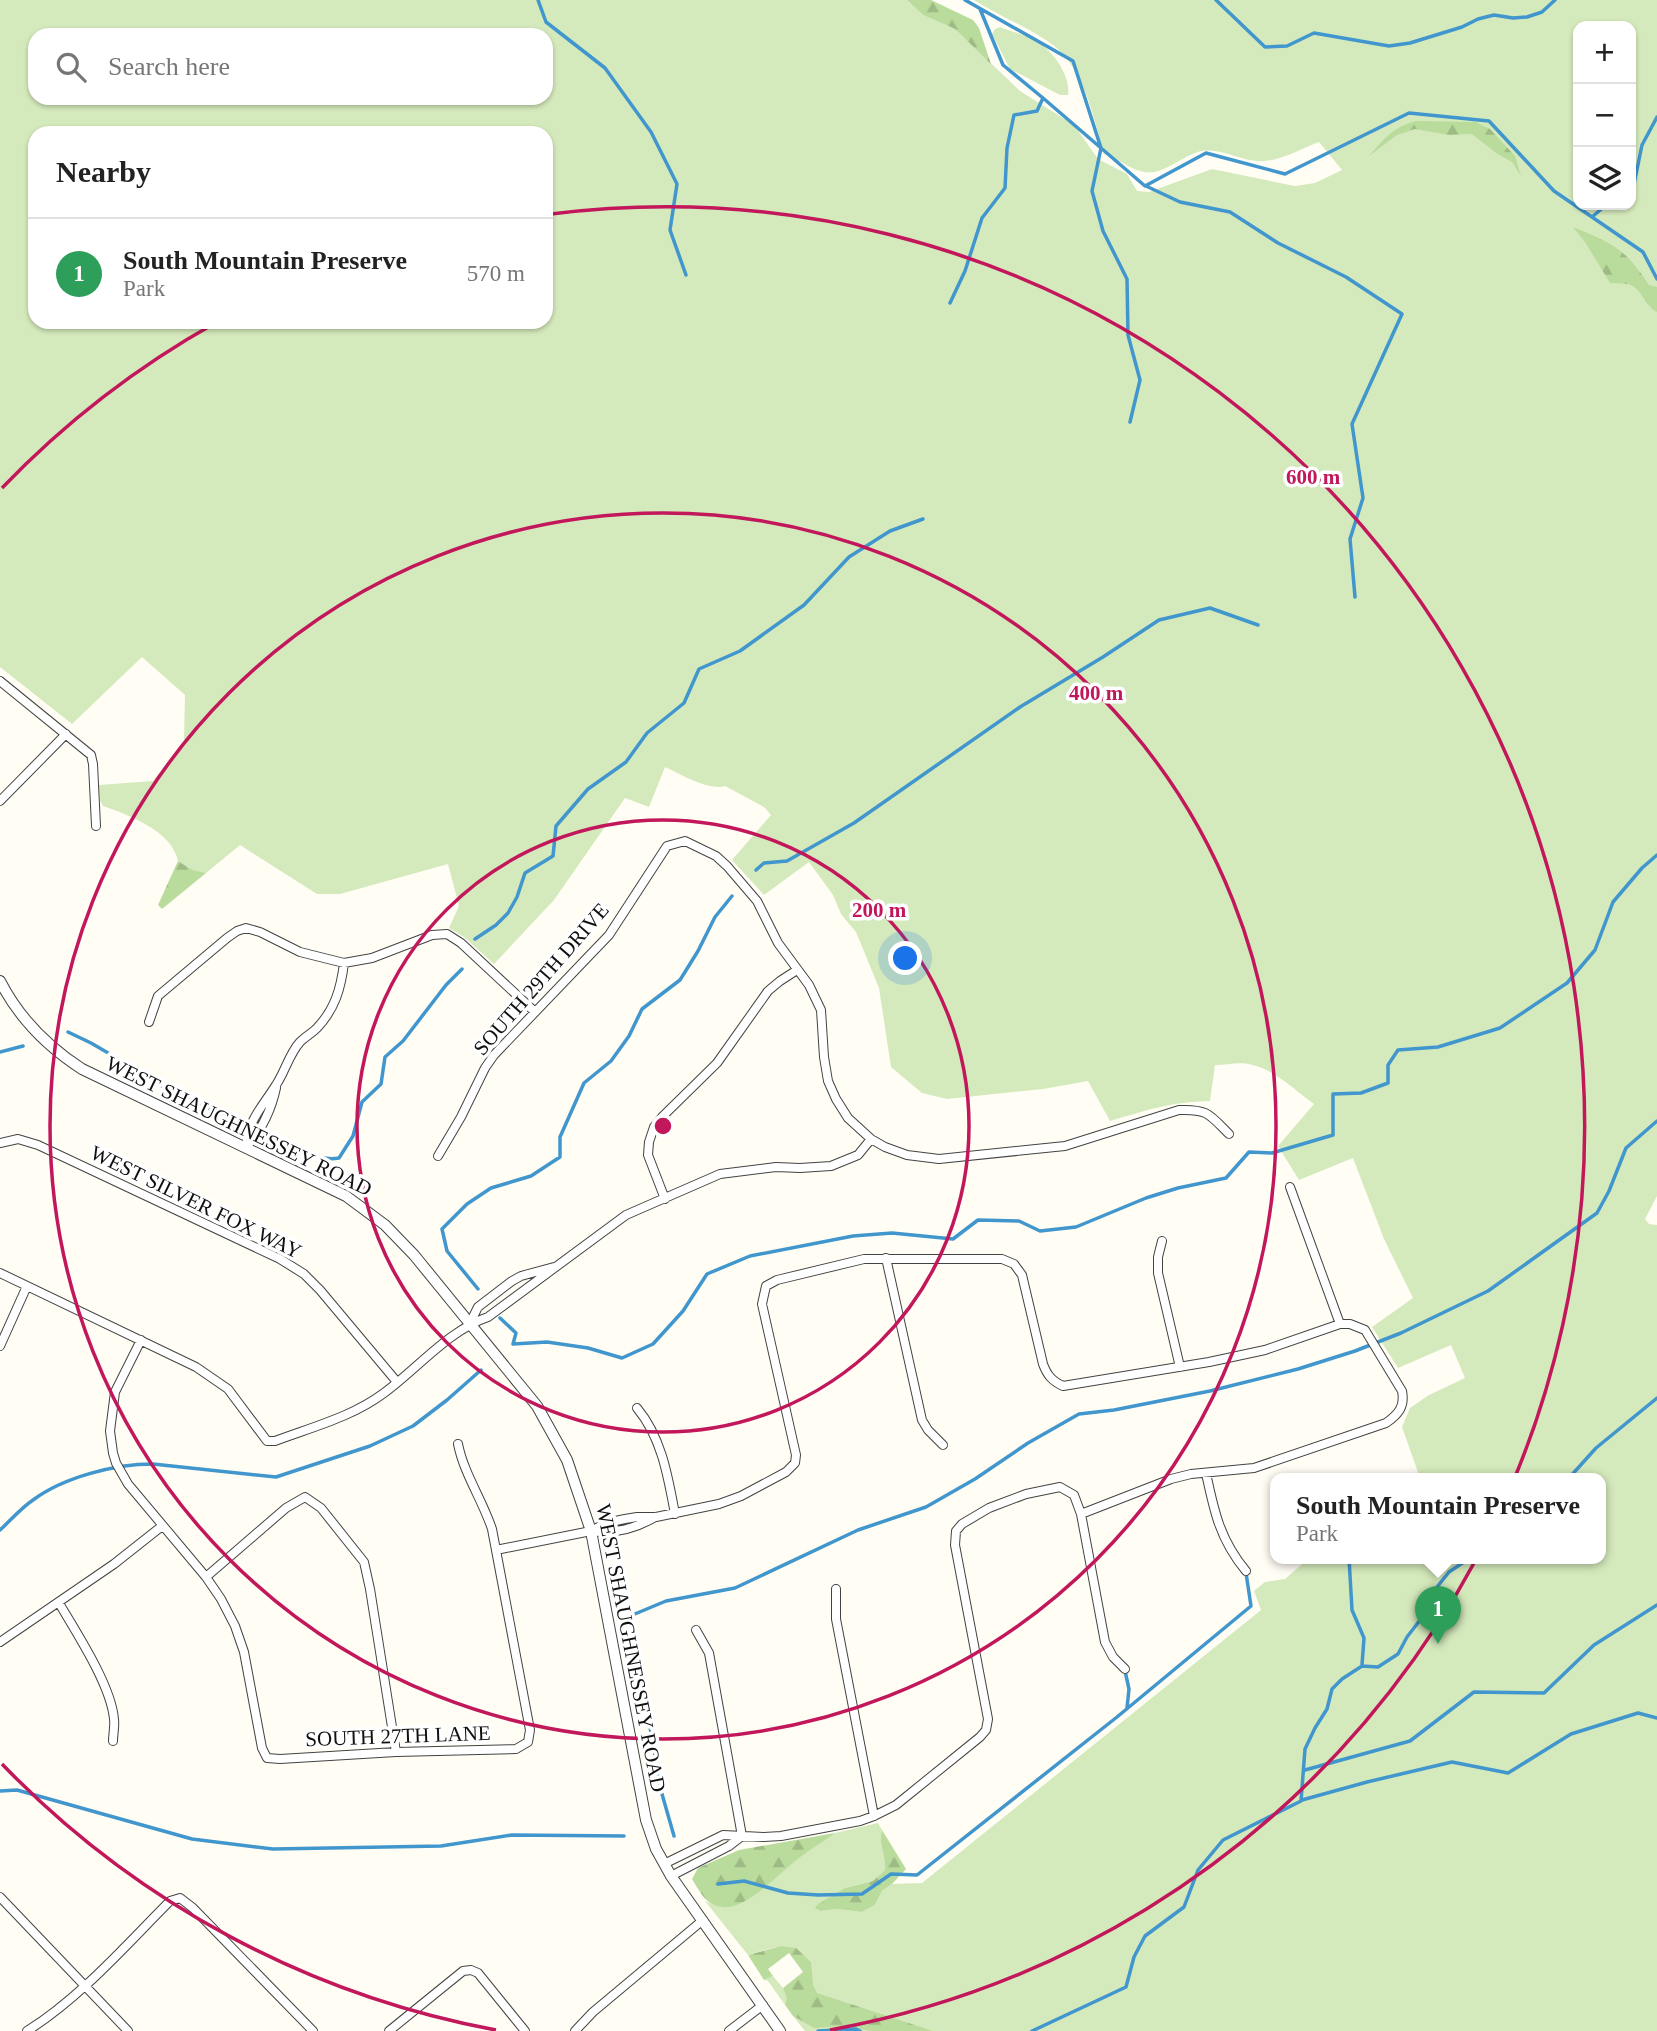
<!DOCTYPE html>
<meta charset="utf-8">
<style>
:root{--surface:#fff;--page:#f6f6f6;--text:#222;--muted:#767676;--line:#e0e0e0;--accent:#db2777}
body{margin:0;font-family:Georgia,serif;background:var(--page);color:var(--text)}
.controls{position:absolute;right:21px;top:21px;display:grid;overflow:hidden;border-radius:14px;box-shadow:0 2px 5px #0004}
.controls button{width:63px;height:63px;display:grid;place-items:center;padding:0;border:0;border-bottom:2px solid var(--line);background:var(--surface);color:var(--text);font:35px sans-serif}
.you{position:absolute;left:906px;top:959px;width:24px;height:24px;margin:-18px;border:5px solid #fff;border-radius:50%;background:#1a73e8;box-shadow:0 0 0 10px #1a73e833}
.badge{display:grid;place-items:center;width:46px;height:46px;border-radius:50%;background:var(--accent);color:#fff;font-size:23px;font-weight:700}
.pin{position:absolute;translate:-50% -58px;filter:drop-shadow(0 2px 4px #0008)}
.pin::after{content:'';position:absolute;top:37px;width:24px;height:21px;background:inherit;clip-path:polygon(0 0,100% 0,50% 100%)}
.popup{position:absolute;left:1270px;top:1473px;width:336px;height:91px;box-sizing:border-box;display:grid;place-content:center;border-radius:14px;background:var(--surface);filter:drop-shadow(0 2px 5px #0005);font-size:23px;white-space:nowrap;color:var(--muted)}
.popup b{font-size:26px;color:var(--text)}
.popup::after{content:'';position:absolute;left:50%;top:100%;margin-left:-14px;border:14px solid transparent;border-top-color:var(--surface)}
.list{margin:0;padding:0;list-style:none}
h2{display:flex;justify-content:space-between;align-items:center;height:91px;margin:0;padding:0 28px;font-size:30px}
h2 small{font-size:23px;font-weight:400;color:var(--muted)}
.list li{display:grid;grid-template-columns:46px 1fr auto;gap:21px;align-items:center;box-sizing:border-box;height:112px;padding:0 28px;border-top:2px solid var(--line)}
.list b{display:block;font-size:26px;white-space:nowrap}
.list p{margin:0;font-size:23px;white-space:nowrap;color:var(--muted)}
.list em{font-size:23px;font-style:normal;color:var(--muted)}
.icon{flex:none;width:38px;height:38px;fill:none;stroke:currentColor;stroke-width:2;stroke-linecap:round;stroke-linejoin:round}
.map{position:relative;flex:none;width:1657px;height:2031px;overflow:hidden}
.search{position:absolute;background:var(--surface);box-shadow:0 2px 5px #0004;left:28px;top:28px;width:525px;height:77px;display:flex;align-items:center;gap:18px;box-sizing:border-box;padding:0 24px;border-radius:21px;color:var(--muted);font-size:26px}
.panel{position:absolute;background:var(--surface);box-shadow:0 2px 5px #0004;left:28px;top:126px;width:525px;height:203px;border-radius:21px}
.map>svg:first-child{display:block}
.grass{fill:#d5eabc;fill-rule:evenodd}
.forest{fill:url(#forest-firs)}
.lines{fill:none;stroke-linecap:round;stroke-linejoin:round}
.stream{stroke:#4096cd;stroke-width:3.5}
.minor-casing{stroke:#434343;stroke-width:10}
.tertiary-casing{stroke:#434343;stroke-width:12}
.minor{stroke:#fff;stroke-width:8}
.tertiary{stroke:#fff;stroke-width:10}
.ring{fill:none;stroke:#c2185b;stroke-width:3.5}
.labels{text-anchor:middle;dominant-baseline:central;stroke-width:7;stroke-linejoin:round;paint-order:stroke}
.street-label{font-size:21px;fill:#101010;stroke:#fff}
.centre{fill:#c2185b;stroke:#fff;stroke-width:3.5}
.ring-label{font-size:21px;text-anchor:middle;font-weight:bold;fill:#c2185b;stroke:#fff;stroke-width:7;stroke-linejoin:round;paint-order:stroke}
</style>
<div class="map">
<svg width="1657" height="2031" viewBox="0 0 1657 2031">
<defs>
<pattern id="forest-firs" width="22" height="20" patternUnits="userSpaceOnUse" patternTransform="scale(1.75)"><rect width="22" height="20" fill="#b9db9c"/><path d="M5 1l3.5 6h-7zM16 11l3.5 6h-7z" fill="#9ebb85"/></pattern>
</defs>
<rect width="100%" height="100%" fill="#fffdf4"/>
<path class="grass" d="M0,0h907l16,15 32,14 65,62 54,34 24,34 29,15 10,17 12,1 63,-23 83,17 20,-3 27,-13 -23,-28c-19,7 -41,21 -62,19 -19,-1 -39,-15 -59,-9 -14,4 -30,18 -44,20 -18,3 -34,-13 -50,-18 -12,-41 -20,-90 -58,-114 -23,-15 -49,-25 -72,-40h683v1196l-12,23 4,5 8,1v806h-852l-12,-15 7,4 -14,-18 -1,3 -17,-24 -4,-1 9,-4 10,12 3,6 25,-32c-25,-24 -32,-15 -63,-7l-43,-54 16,6 37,-15 40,-34 37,-25 43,-10 4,7c-4,14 4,25 3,40l-12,11 -28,7 -24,23 15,-2 26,3 13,-7 7,-14 10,-7 30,-1 339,-273 -7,-19 11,-9 20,-3 24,-21h292v-80h-181l-18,-51 8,-19 19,-13 36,-17 -14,-33 -53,23 -26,-41 41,-29 -29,-59 -31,-81 -54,22 -21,-34 36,-42c-19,-14 -38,-33 -61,-39 -12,-4 -26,0 -38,0l-5,36c-39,1 -63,9 -100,20l-22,-40 -45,8 -96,10 -25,-6 -31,-26 -12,-79 -23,-56 -15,-18 -8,-19 -24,-33 -45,33 -32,-35 39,-45 -7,-8 -39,-21c-16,5 -45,-12 -60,-19l-16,40 -24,-9 -71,102 -60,64 -30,-27 -15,-9 10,-22 -11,-42 -108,30h-23l-77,-49 -34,28 -14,-2 -14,-10c-6,-30 -49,-46 -75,-55l-3,-6 -1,-15 54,-4 31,-40 1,-46 -43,-38 -70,67 -72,-57zM1578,26h53v179h-53zM35,35h511v63h-511zM35,133h511v189h-511z
M1000,27c12,5 27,8 38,15 16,10 33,35 30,53h-8l-50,-26 -18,-35 3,-5z"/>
<path class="forest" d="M907,0h24l42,20 6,8 12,36 -36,-35 -32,-14z
M1416,121l60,1 14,7 25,27 6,20 -9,-14 -16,-9 -24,-19 -23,1 -34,-6 -18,6 -28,21c16,-18 24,-29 47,-35z
M1573,227c39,16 53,22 76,58l8,2v25c-12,-6 -16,-25 -29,-28 -6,-1 -13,-1 -18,-1l-25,-41z
M178,861l14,9 14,3 -44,36 -4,-4z
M882,1830l24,39 -14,15 -10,7 -7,14 -13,7 -26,-3 -15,2 -6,-3 3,-4 27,-16 28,-7 12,-11c1,-15 -7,-26 -3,-40z
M835,1833c-12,9 -24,16 -36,25 -19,14 -52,52 -77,49 -16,-2 -22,-15 -30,-28l6,-11 41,-18z
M781,1946l15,2 15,14 2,23 4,8 116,38h-63l-24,-5 -32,2 -21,-12 -8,-11 2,-7 -4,-10 20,-16 -14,-19 -21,16 5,7 -9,4 -16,-25z"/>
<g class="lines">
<path class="stream" d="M538,0l8,22 59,46 46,64 26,52 -7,46 16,45
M965,0l108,61 28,87 44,38 61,-33 79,21 124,-61 80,8 65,70 89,61 14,27
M1216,0l49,47 22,-1 27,-13 75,13 21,-3 52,-16 16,-8 16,-4 19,3 14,-1 15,-5 13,-12
M1043,98l58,50 -9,43 11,40 24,48 1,56 12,45 -10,42
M1146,186l34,16 50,10 48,31 68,34 56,37 -50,110 11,74 -13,41 5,58
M1631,190l2,-1 9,-44 15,-28
M1592,217l14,-12
M950,303l15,-32 17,-53 23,-30 2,-40 7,-33 23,-4 6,-13 -40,-33 -23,-56
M756,870l8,-7 23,-2 67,-38 166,-116 83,-50 56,-37 51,-12 48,17
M475,939l21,-14 12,-12 9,-16 8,-24 28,-17 3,-30 32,-37 38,-27 21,-29 37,-30 15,-34 41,-18 64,-46 45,-48 41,-26 33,-12
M68,1032l23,11 24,14 18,15 104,50
M0,1052l23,-6
M268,1137h7c20,10 41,25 64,21l14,-22 9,-34 19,-18 4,-27 18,-16 43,-56 16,-16
M478,1289l-31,-38 -5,-22 25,-25 24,-16 40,-12 29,-19v-20l24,-54 27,-22 18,-25 13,-27 38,-29 18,-29 17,-34 17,-21
M500,1318l16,15 -3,11 34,-2 41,6 34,10 31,-14 30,-33 24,-37 43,-18 103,-20 39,-3 61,6 25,-19 41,1 21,10 36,-4 70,-29 32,-10 48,-10 23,-26 23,1 61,-18v-41l28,-1 27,-10v-18l10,-15 40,-3 62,-19 67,-45 28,-33 18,-48 29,-34 15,-13
M1569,1478l27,-30 61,-50
M0,1530c11,-10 21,-22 33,-30 31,-23 82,-36 120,-36l123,13 94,-31 43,-20 34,-26 34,-30
M1349,1558l3,52 12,28 -2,27
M1125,1671l4,18 -2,19
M1305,1770l105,-29 64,-49 70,1 50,-48 63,-40
M0,1791l17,-1 175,49 81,10 168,-3 71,-11 112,1
M1302,1800l65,-18 85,-20 56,11 63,-39 67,-21 19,5
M674,1836l-12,-42 -32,-178 36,-15 69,-13 123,-58 68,-23 49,-28 53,-36 51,-29 35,-4 96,-19 88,-22 57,-18 46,-18 87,-42 109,-78 12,-22 17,-43 31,-27
M718,1884l26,-3 44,12 30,2 44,-1 29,-20 26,1 200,-158 134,-111 -5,-33
M818,2031l38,-2 4,2
M1032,2031l94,-44 8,-30 11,-21 39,-29 14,-37 25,-30 78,-39 4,-52 10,-21 12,-19 5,-20 10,-10 20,-13 16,1 20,-13 9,-17 20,-26 10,-24 12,-15 21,-14"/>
<g class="minor-casing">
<path id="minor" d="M0,681l91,74 2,9 3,62
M0,801l66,-67
M149,1022l9,-26 69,-58 10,-7 9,-3 14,4 40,20 44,11 28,-5 60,-23 15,-1 14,9 74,69
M0,1143l18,-4 20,6 242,114 24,15 16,16 77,92
M246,1147c16,-17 25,-36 30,-59
M246,1148c3,-30 15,-39 30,-63 9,-13 13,-31 24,-43 5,-5 12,-9 17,-14 18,-19 24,-40 27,-65
M438,1156l23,-39 24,-49 9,-13 115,-120 58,-89 18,-5 31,15 11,10 30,35 21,42 31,42 12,25 3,47 4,24 8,18 12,19 23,21 14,8 22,8 32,4 126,-13 114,-36c29,-1 30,4 50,24
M665,1199l-17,-44 1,-13 5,-15 9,-11 54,-53 51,-72 12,-10 17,-11
M1162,1241l-4,16v16l22,94
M886,1258l36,162 6,10 15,15
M0,1273l196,94 32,22 39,52h8c37,-14 77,-24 109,-48 33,-24 65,-63 104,-76l138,-102 94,-41 56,-7 24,1 31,-2 27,-11 13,-16
M470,1323l8,-16 34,-26 9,-5 33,-9
M141,1340l-26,52 -5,39 3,22 3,10 12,21 78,93 15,22 14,27 9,26 18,96 5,10 13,1 116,-7 120,-3 12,-7 2,-12 -38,-201c-10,-30 -28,-55 -34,-85
M0,1346l27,-60
M637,1408c25,30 31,69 38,106
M1206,1473c8,38 14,67 40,98
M1081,1514l90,-35 20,-5 63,-6 132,-45c13,-9 19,-17 16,-32l-37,-61 -15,-6h-10l-50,-137
M591,1531c23,3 44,-2 64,-14
M496,1550l95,-19 15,-8 19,-4 12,-2h19l63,-13 22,-8 45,-24 9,-9 1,-8 -34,-151 4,-18 11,-6 87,-21h138l12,5 8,11 21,89c4,11 9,17 20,22l146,-24 56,-12 75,-26
M206,1577l80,-69 19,-11 16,11 43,54 6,27 26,163
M836,1589v30l38,197
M59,1603c17,29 52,82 55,116 1,7 -1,15 -1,22
M696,1630l13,23 33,183
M0,1642l114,-78 48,-38
M664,1864l59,-29 41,2 17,-1 79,-15 14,-5 22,-11 84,-68 6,-7 2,-11 -33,-174 1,-14 6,-7 27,-16 37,-14 34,-7 14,8 7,19 24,128 8,15 12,12
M671,1876l58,-30 13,-10
M0,1897l128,134
M27,2031c53,-33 99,-86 143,-130l10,-3 13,10 120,123
M389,2031l74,-60 8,-1 7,3 47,58
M575,2031l18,-19 110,-92
M729,2031l34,-26"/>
</g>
<g class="tertiary-casing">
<path id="tertiary" d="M0,981c19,37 48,66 82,88l264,127 39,29 29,30 123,151 30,54 24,71 55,289 10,29 15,27 109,155"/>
</g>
<use href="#minor" class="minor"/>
<use href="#tertiary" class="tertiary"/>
</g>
<g class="ring">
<circle cx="663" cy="1126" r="306"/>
<circle cx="663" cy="1126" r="613"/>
<path d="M496 2030A919 919 0 0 1 2 1764M2 488A919 919 0 0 1 217 322M551 214A919 919 0 0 1 830 2030"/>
</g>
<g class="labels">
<g class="street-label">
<text transform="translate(541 979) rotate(-49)">SOUTH 29TH DRIVE</text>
<text transform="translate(239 1126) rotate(26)">WEST SHAUGHNESSEY ROAD</text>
<text transform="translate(196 1202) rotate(26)">WEST SILVER FOX WAY</text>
<text transform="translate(631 1648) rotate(79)">WEST SHAUGHNESSEY ROAD</text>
<text transform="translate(398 1736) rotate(-2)">SOUTH 27TH LANE</text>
</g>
</g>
<circle cx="663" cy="1126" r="10" class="centre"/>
<g class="ring-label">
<text x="1313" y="484">600 m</text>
<text x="1096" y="700">400 m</text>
<text x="879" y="917">200 m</text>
</g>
</svg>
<div class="controls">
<button>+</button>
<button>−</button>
<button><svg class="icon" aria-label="layers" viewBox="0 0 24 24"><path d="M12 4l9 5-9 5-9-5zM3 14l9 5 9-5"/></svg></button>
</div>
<div class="you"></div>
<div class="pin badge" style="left:1438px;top:1644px;background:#2e9e5b">1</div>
<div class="popup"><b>South Mountain Preserve</b>Park</div>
<div class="search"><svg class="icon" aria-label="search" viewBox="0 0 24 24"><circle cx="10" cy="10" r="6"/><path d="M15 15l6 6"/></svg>Search here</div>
<section class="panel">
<h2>Nearby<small></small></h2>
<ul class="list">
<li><span class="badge" style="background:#2e9e5b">1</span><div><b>South Mountain Preserve</b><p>Park</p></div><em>570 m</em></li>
</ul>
</section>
</div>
